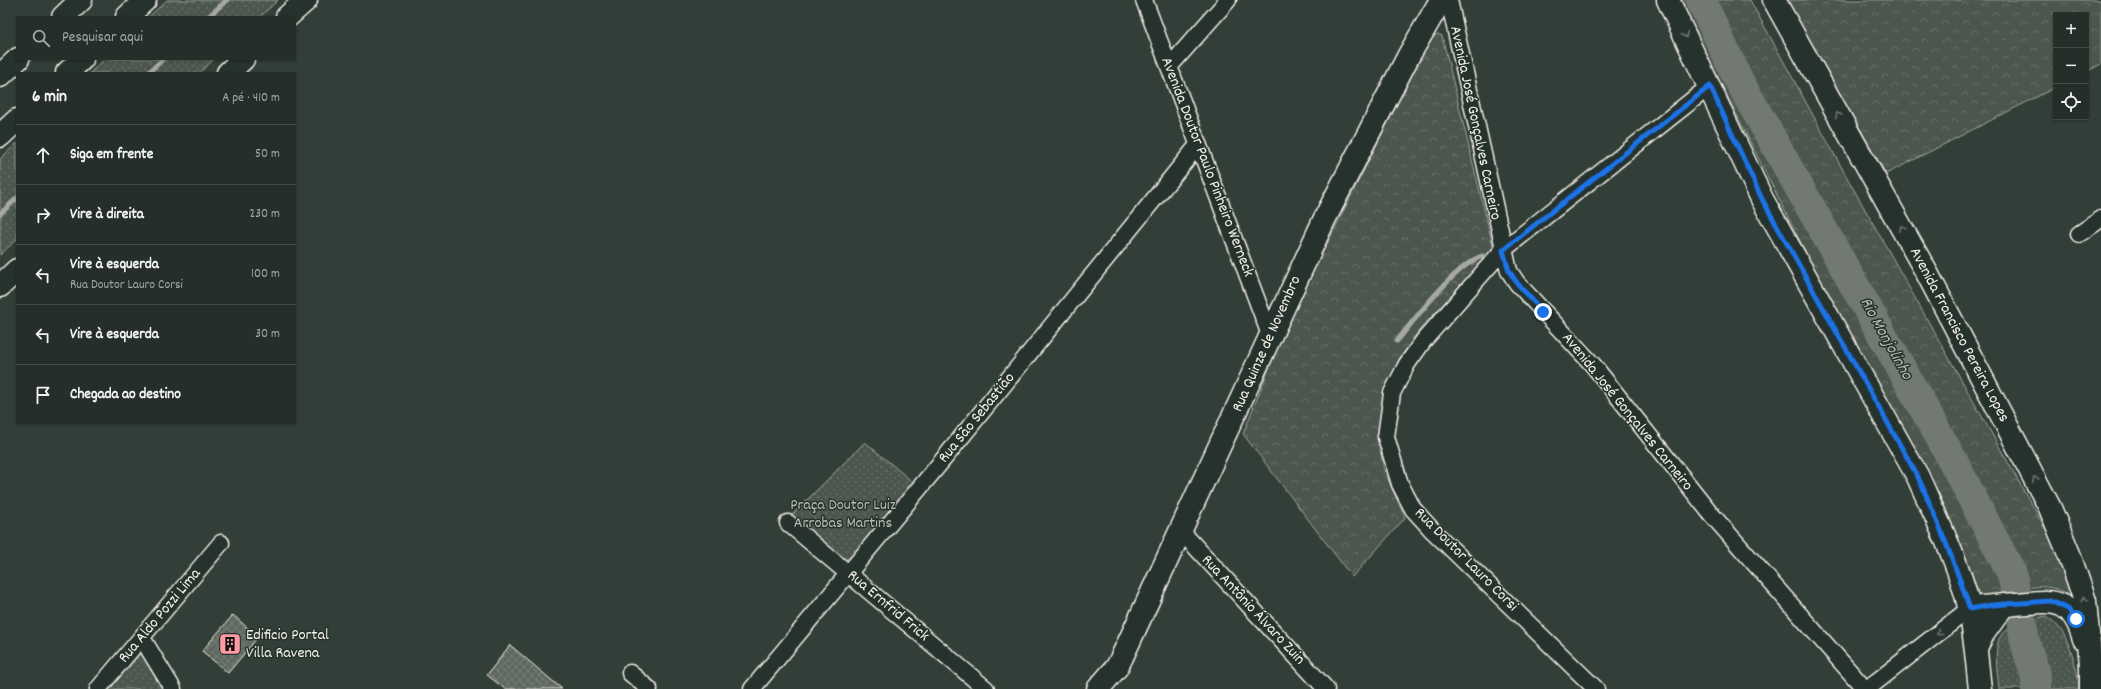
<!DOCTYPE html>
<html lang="pt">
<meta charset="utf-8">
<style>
:root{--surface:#262e2a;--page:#323a36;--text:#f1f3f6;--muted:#a4a8a8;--line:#424a47}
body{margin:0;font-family:Dekko,sans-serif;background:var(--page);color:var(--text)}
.controls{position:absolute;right:12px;top:12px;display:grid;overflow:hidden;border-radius:0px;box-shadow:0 1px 3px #0004}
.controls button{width:36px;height:36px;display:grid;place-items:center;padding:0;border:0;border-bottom:1px solid var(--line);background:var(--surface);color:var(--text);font:20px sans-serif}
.stop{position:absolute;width:12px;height:12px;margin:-9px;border:3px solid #1a73e8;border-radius:50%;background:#fff}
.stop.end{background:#1a73e8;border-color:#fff;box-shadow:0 1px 4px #0008}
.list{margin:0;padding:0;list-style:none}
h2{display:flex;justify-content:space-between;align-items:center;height:52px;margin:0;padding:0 16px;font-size:17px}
h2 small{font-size:13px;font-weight:400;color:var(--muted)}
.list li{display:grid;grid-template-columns:26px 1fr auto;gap:12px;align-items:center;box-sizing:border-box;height:60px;padding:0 16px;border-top:1px solid var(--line)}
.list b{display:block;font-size:15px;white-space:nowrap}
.list p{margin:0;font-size:13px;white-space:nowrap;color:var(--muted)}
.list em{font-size:13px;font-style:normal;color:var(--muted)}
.icon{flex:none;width:22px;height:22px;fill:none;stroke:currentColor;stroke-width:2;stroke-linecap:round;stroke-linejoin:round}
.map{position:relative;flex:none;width:2101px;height:689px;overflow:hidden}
.search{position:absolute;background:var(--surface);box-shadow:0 1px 3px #0004;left:16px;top:16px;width:280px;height:44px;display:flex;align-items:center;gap:10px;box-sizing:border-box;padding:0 14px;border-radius:0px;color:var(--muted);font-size:15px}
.panel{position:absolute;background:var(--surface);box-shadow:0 1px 3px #0004;left:16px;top:72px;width:280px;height:352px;border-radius:0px}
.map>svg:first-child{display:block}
.green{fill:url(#green-dots);stroke:#a0a49c}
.forest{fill:url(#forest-crowns);stroke:#a0a49c}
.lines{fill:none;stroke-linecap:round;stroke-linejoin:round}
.stream{stroke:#a6a9a1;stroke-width:5}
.river{stroke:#727972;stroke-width:30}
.building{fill:url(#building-cross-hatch);stroke:#f4f1e8}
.street-casing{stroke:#f4f1e8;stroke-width:19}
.secondary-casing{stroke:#f4f1e8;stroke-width:25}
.primary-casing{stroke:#f4f1e8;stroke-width:25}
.street{stroke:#26332d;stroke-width:16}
.secondary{stroke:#26332d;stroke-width:22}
.primary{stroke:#26332d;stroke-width:22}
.oneway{stroke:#6e766e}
.route{stroke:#1a73e8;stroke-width:5}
.labels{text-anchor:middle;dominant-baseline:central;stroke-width:3;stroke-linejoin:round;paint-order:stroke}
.street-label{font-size:16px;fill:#f4f1e8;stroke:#26332d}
.park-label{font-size:16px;fill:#b9bbb2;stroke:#26332d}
.poi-label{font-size:16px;fill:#f4f1e8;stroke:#26332d;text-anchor:start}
.water-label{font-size:17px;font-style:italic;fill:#babbb3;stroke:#26332d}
</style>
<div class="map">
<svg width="2101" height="689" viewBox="0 0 2101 689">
<defs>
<pattern id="green-dots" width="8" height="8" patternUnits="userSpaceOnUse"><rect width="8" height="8" fill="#4c564f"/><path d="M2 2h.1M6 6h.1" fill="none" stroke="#666f68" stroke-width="1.8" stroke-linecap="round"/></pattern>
<pattern id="forest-crowns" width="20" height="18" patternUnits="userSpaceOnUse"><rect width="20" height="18" fill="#4c564f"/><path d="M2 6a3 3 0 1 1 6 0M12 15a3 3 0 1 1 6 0" fill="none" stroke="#666f68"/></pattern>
<pattern id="building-cross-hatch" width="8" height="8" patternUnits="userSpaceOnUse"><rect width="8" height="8" fill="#5f6861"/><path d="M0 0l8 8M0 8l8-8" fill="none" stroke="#777e78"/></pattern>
</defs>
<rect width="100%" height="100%" fill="#323e38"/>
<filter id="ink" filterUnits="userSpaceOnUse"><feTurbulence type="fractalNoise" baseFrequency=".025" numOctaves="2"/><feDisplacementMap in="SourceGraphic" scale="8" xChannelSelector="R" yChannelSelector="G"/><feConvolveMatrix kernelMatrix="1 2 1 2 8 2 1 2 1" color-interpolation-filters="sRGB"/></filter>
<g filter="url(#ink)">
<path class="green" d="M167,0h111l-18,17h-111z
M105,59h109l-15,14h-109z
M17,143v96l-17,16v-96z
M865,442l50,42 -63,72 -7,4 -4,-1 -50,-43z
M2044,616c24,9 33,50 35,73h-80c-1,-15 -7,-42 3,-55 5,-8 33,-14 42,-18z
M140,650l24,39h-57z"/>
<path class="forest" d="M1679,0h71l99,181 209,370 14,46c-23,-17 -47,-9 -73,-3 -7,1 -15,4 -22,2l-51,-125 -116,-210z
M1786,0h315v64l-15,8v-57h-30v72l-170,87z
M1438,34l4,2 51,210 -5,15 -26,23 -41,44 -23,33 -14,34 -6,44 6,31 21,48 -53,59 -109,-143 42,-106 139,-278 8,-12z"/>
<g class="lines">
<path class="stream" d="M208,17l19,-17
M148,73l15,-14
M0,214l17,-16
M1397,341c17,-21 61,-79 86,-85"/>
<path class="river" d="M1701,0l37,79 207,367 67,128 14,71 10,32v12"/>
</g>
<path class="building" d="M233,615l25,22 -30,36 -26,-22z
M510,645l52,44h-57l-18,-14z"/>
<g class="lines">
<g class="street-casing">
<path id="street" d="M1144,0l126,335
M1449,0l60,271 8,12 76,82 119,150 153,174
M1169,67l59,-67
M2079,234l22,-15
M788,523l198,166
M1181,531l145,158
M142,638l31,51
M630,673l19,16
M98,689l123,-146
M752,689l190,-228 256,-316
M1596,689l-163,-158 -20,-22 -13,-25 -14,-47 6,-44 15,-29 17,-24 79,-90 207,-164
M1867,689l102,-80"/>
</g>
<g class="secondary-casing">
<path id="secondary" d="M63,17l18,-17
M0,76l18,-17
M1098,689l19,-22 5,-10 203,-439 84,-163 32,-55"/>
</g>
<g class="primary-casing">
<path id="primary" d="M1668,0l94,199 156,278c19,43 42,88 52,134 5,25 7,52 10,78
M1774,0l154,275 122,233 19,46 16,47 6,64v24
M127,17l18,-17
M287,17l19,-17
M67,73l15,-14
M228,73l15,-14
M0,136l17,-16
M0,286l17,-16
M1969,609c16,-3 31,-3 46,-5 38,-3 56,-8 69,35
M1976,648l7,-14 20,-28"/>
</g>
<use href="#street" class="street"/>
<use href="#secondary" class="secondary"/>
<use href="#primary" class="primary"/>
</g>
<defs><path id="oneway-chevron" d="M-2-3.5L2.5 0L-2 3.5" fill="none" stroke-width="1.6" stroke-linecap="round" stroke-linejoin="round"/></defs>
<g class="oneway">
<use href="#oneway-chevron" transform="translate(1685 35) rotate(64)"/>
<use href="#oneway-chevron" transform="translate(1838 115) rotate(-119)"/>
<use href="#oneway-chevron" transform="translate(1902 228) rotate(-120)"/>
<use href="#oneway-chevron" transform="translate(2035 479) rotate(-118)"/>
<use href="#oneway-chevron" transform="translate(2084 599) rotate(-104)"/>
<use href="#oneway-chevron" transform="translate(1939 633) rotate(142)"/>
</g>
</g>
<g class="lines" filter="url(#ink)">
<path class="route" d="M1543,312l-26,-29 -8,-12 -6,-21 207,-164 52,113 156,278c20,44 37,87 52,132l22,-4 58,-4 18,8 8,10"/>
</g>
<defs>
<g id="building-square" transform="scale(1.15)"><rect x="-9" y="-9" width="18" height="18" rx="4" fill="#ff9aa2" stroke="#26332d"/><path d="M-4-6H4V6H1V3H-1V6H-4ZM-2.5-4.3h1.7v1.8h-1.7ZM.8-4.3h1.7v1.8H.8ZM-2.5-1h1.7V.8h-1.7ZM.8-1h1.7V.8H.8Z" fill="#111"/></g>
</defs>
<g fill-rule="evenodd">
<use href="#building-square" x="230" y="644"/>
</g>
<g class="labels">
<g class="street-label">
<text transform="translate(1475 123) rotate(78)">Avenida José Gonçalves Carneiro</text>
<text transform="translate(1207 167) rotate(69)">Avenida Doutor Paulo Pinheiro Werneck</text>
<text transform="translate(1959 335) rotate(62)">Avenida Francisco Pereira Lopes</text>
<text transform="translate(1267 344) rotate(-66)">Rua Quinze de Novembro</text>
<text transform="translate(1627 412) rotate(51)">Avenida José Gonçalves Carneiro</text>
<text transform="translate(977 418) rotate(-51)">Rua São Sebastião</text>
<text transform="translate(1466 560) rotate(45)">Rua Doutor Lauro Corsi</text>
<text transform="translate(888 606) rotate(40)">Rua Ernfrid Frick</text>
<text transform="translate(1253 610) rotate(47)">Rua Antônio Álvaro Zuin</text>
<text transform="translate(160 616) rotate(-50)">Rua Aldo Pozzi Lima</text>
</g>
<g class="park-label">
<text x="843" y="505">Praça Doutor Luiz<tspan x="843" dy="18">Arrobas Martins</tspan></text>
</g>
<g class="poi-label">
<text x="246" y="635">Edificio Portal<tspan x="246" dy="18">Villa Ravena</tspan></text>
</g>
<g class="water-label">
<text transform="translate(1885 339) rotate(61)">Rio Monjolinho</text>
</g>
</g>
</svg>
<div class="controls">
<button>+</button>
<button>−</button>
<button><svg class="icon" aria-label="locate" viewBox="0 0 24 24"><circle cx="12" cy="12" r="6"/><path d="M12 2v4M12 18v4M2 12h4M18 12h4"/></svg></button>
</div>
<div class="stop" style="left:2076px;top:619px"></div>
<div class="stop end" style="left:1543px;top:312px"></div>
<div class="search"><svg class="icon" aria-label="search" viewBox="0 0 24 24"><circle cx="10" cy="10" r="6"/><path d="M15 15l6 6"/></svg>Pesquisar aqui</div>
<section class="panel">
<h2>6 min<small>A pé · 410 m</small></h2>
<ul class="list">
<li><svg class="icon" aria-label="ahead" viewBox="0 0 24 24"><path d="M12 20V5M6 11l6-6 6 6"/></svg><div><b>Siga em frente</b></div><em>50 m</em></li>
<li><svg class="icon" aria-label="right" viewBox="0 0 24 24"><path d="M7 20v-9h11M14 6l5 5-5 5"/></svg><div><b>Vire à direita</b></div><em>230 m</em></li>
<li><svg class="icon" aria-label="left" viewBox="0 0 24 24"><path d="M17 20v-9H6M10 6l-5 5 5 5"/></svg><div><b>Vire à esquerda</b><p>Rua Doutor Lauro Corsi</p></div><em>100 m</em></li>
<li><svg class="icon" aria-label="left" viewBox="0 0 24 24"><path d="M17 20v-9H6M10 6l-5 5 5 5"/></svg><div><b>Vire à esquerda</b></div><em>30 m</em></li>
<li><svg class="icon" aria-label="arrive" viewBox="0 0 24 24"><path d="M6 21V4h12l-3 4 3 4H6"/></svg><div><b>Chegada ao destino</b></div></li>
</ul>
</section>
</div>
